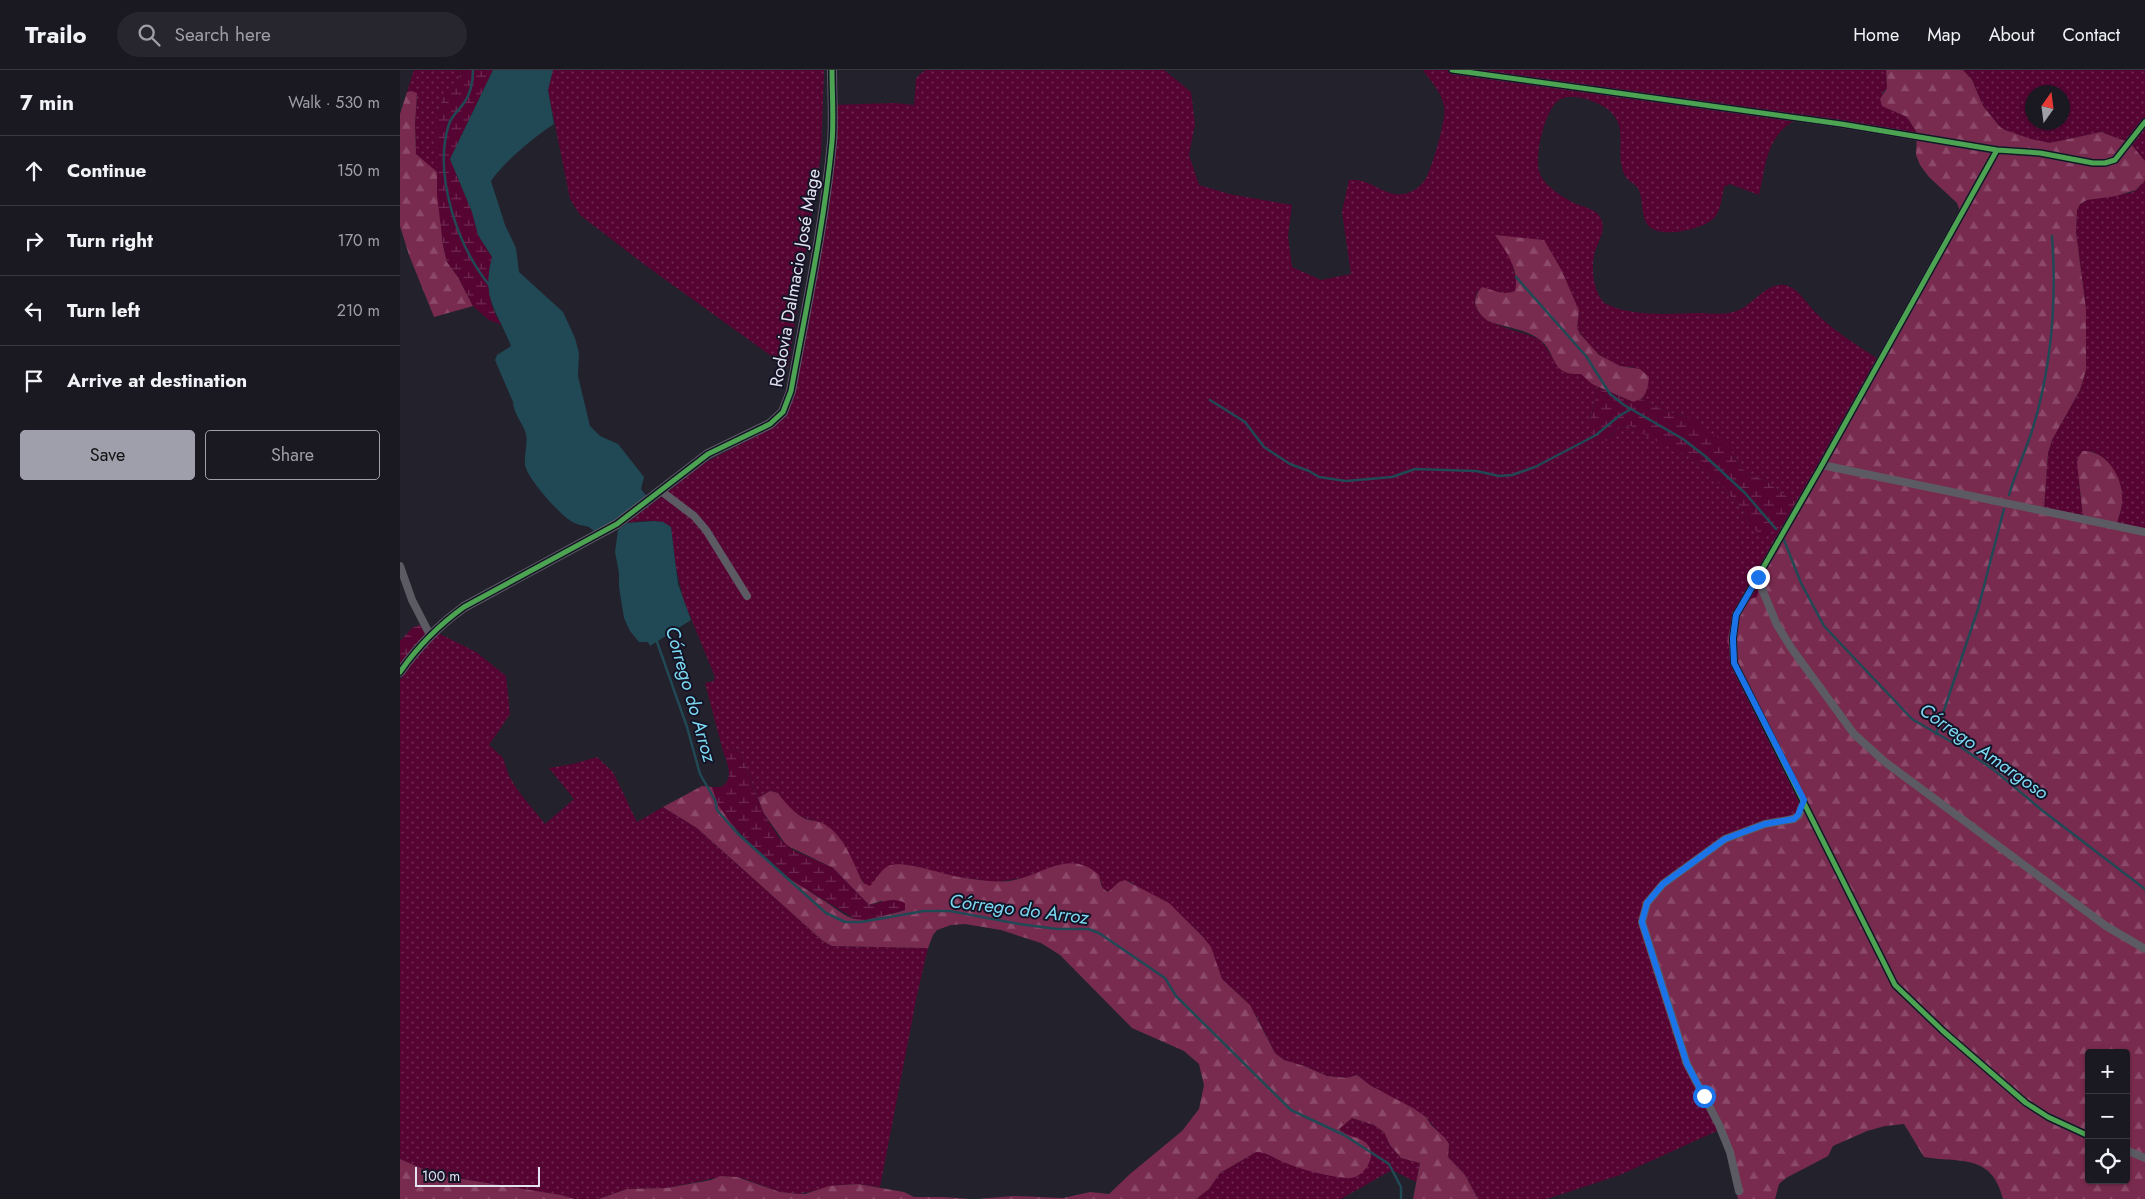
<!DOCTYPE html>
<meta charset="utf-8">
<style>
:root{--surface:#1a1921;--page:#27262e;--text:#f1f3f6;--muted:#9fa0a5;--line:#38383f;--accent:#9f9eab}
body{margin:0;font-family:Jost,sans-serif;background:var(--page);color:var(--text)}
.controls{position:absolute;right:15px;bottom:15px;display:grid;overflow:hidden;border-radius:5px;box-shadow:0 1px 4px #0004}
.controls button{width:45px;height:45px;display:grid;place-items:center;padding:0;border:0;border-bottom:1px solid var(--line);background:var(--surface);color:var(--text);font:25px sans-serif}
.compass{position:absolute;left:1625px;top:15px;width:45px;height:45px;border-radius:50%;background:var(--surface);box-shadow:0 1px 4px #0004;rotate:14deg}
.scale{position:absolute;left:15px;bottom:12px;width:125px;box-sizing:border-box;padding-left:5px;border:2px solid #e2e2f0;border-top:0;font-size:14px;line-height:18px;white-space:nowrap;color:#e2e2f0;-webkit-text-stroke:4px #151426;paint-order:stroke}
.stop{position:absolute;width:15px;height:15px;margin:-11px;border:4px solid #1a73e8;border-radius:50%;background:#fff}
.stop.end{background:#1a73e8;border-color:#fff;box-shadow:0 1px 5px #0008}
.list{margin:0;padding:0;list-style:none}
h2{display:flex;justify-content:space-between;align-items:center;height:65px;margin:0;padding:0 20px;font-size:21px}
h2 small{font-size:16px;font-weight:400;color:var(--muted)}
.list li{display:grid;grid-template-columns:32px 1fr auto;gap:15px;align-items:center;box-sizing:border-box;height:70px;padding:0 20px;border-top:1px solid var(--line)}
.list b{display:block;font-size:19px;white-space:nowrap}
.list em{font-size:16px;font-style:normal;color:var(--muted)}
.actions{display:flex;gap:10px;padding:15px 20px}
.actions a{flex:1;padding:11px 0;border:1px solid var(--accent);border-radius:5px;text-align:center;font-size:18px;color:var(--accent)}
.actions .main{background:var(--accent);color:#111}
.icon{flex:none;width:28px;height:28px;fill:none;stroke:currentColor;stroke-width:2;stroke-linecap:round;stroke-linejoin:round}
.map{position:relative;flex:none;width:1745px;height:1129px;overflow:hidden}
header{display:flex;align-items:center;gap:30px;box-sizing:border-box;height:70px;padding:0 25px;background:var(--surface);border-bottom:1px solid var(--line)}
header strong{font-size:24px}
nav{display:flex;gap:28px;margin-inline-start:auto;font-size:18px}
.search{width:350px;height:45px;background:var(--page);display:flex;align-items:center;gap:12px;box-sizing:border-box;padding:0 18px;border-radius:28px;color:var(--muted);font-size:19px}
main{display:flex}
aside{flex:1;background:var(--surface)}
.map>svg:first-child{display:block}
.grass{fill:url(#grass-dots);fill-rule:evenodd}
.forest{fill:url(#forest-firs);fill-rule:evenodd}
.wetland{fill:url(#wetland-marsh)}
.water{fill:#214955}
.lines{fill:none;stroke-linecap:round;stroke-linejoin:round}
.stream{stroke:#214955;stroke-width:2.5}
.minor{stroke:#5c5b64;stroke-width:8}
.tertiary{stroke:#5c5b64;stroke-width:10}
.cycleway-casing{stroke:#151426;stroke-width:8}
.cycleway{stroke:#4ca352;stroke-width:5}
.route{stroke:#1a73e8;stroke-width:6}
.labels{text-anchor:middle;dominant-baseline:central;stroke-width:4;stroke-linejoin:round;paint-order:stroke}
.street-label{font-size:18px;fill:#e2e2f0;stroke:#151426}
.water-label{font-size:19px;font-style:italic;fill:#7cd9f3;stroke:#151426}
</style>
<header>
<strong>Trailo</strong>
<div class="search"><svg class="icon" aria-label="search" viewBox="0 0 24 24"><circle cx="10" cy="10" r="6"/><path d="M15 15l6 6"/></svg>Search here</div>
<nav><a>Home</a><a>Map</a><a>About</a><a>Contact</a></nav>
</header>
<main>
<aside>
<h2>7 min<small>Walk · 530 m</small></h2>
<ul class="list">
<li><svg class="icon" aria-label="ahead" viewBox="0 0 24 24"><path d="M12 20V5M6 11l6-6 6 6"/></svg><div><b>Continue</b></div><em>150 m</em></li>
<li><svg class="icon" aria-label="right" viewBox="0 0 24 24"><path d="M7 20v-9h11M14 6l5 5-5 5"/></svg><div><b>Turn right</b></div><em>170 m</em></li>
<li><svg class="icon" aria-label="left" viewBox="0 0 24 24"><path d="M17 20v-9H6M10 6l-5 5 5 5"/></svg><div><b>Turn left</b></div><em>210 m</em></li>
<li><svg class="icon" aria-label="arrive" viewBox="0 0 24 24"><path d="M6 21V4h12l-3 4 3 4H6"/></svg><div><b>Arrive at destination</b></div></li>
</ul>
<div class="actions"><a class="main">Save</a><a>Share</a></div>
</aside>
<div class="map">
<svg width="1745" height="1129" viewBox="0 0 1745 1129">
<defs>
<pattern id="grass-dots" width="8" height="8" patternUnits="userSpaceOnUse" patternTransform="scale(1.25)"><rect width="8" height="8" fill="#560533"/><path d="M2 2h.1M6 6h.1" fill="none" stroke="#6e2951" stroke-width="1.8" stroke-linecap="round"/></pattern>
<pattern id="forest-firs" width="22" height="20" patternUnits="userSpaceOnUse" patternTransform="scale(1.25)"><rect width="22" height="20" fill="#792b4f"/><path d="M5 1l3.5 6h-7zM16 11l3.5 6h-7z" fill="#8c4969"/></pattern>
<pattern id="wetland-marsh" width="20" height="14" patternUnits="userSpaceOnUse" patternTransform="scale(1.25)"><rect width="20" height="14" fill="#560533"/><path d="M1 5h8M5 5V1M11 12h8M15 12V8" fill="none" stroke="#6e2951"/></pattern>
</defs>
<rect width="100%" height="100%" fill="#22212c"/>
<path class="grass" d="M14,0h48l-5,14 -14,14 -6,17v59l-21,-20 -1,-30 2,-30 -6,-3 -4,1z
M153,0h271l-3,84 -33,214 -143,-103 -65,-50 -10,-16 -22,-109z
M525,0h239l27,22 4,32 -6,31 10,30 30,9 63,11 -4,31 4,31 29,13 30,-6 -9,-62 7,-32c20,-3 35,17 54,14 9,-1 17,-7 22,-14 7,-11 22,-62 19,-74 -3,-15 -13,-24 -21,-36h463l1,18 -5,5 7,16 18,8 10,16 -120,-14c-31,16 -31,46 -38,76l-29,-11 -6,3c-2,9 -3,23 -9,30 -11,13 -58,23 -68,7 -6,-9 -4,-24 -8,-34 -4,-7 -12,-9 -15,-16 -11,-27 10,-52 -25,-70 -10,-5 -30,-11 -40,-4 -14,9 -26,58 -19,74 5,12 22,23 34,29 8,4 21,5 26,14 8,14 -4,26 -6,39 -3,15 0,36 10,47 28,14 63,11 94,10 14,0 27,3 41,-3 15,-7 27,-27 46,-25 12,2 23,20 31,28 19,19 42,33 65,48l-82,144 -33,-24 -16,-6 -9,-7 -6,-11 -47,-40 -23,-6 -24,-12 3,-3 -11,-29c-24,1 -44,-19 -56,-39l2,-17 -68,-53 6,26 -2,7c-16,6 -22,-4 -38,1 -14,31 43,38 62,47 12,12 19,37 42,35l17,13 -8,33 21,17 7,-10 13,-1 54,28 36,31 21,24 6,12 24,9 5,-6 7,9 -27,64 52,212 -39,13 -51,308 -99,45 -73,24h-69l-13,-24 -17,-18 1,-13c-7,-10 -17,-17 -23,-27l-55,-31 -14,-11 -10,3 -20,-2 -23,-10 -20,-6 -9,-7 -17,-34 -12,-18 -24,-22 -19,-42 -15,-15 -59,-41 -20,11 -6,-3 -3,-10 -36,-15 -41,14 -28,4 -44,-6 -46,-11 -30,15 -5,7 -4,-1 -52,-66c-13,1 -30,-16 -36,-27l-8,-2 -12,7 -18,-47 -7,-2 -10,2 -18,-68 9,-2 1,-4 -31,-76 -9,-38 -4,-36c-11,-9 -31,-6 -44,-4l79,-61 52,-27 28,-25 39,-232 6,-73 64,-2 19,2 2,-27z
M1563,0h182v91l-15,-18 -29,-11 -51,11 -20,-4 -25,-9 -5,-3 -17,-21 -11,-26zM1632,22h30v30h-30z
M1745,108v351l-28,-5c2,-8 5,-16 5,-24 1,-20 -13,-44 -32,-49l-11,31 4,35 -39,-8 4,-56 4,-13 28,-50 6,-20v-61l-10,-77 1,-22 3,-6 7,-4 43,-7 7,-3z
M38,563l38,19 30,24 4,38 -21,31 14,13 6,18 10,16 26,32 29,-25 -25,-31 24,-4 24,-7 16,15 24,50 26,-15 34,21 126,113 9,5 96,2 -11,47 -37,192 -22,-3 -18,1 -41,9 -19,-2 -38,-14 -18,-2 -57,12 -40,1 -28,10h-25l-14,-4 -123,-20 -37,-16v-479l9,-14z
M952,1048l22,7 10,7 6,13 11,13 19,5 -4,19 -20,-10 -6,-1 -49,28h-145l13,-10 11,-16 36,-21h7l33,15 53,11 17,-10 5,-12 -16,-18 -12,-5 -4,-5z"/>
<path class="forest" d="M1486,0h77l9,10 11,26 17,21 5,3 26,9 19,4 51,-11 29,11 15,18v19l-9,10 -20,6 -29,4 -7,4 -3,6 -1,22 10,77v61l-6,20 -28,50 -4,13 -4,56 39,8 -6,-55 2,-6 4,-5c24,-1 41,28 39,50 0,7 -3,15 -5,22l28,6v670h-142c-11,-46 -44,-36 -79,-42l-20,-33 -19,2 -18,5 -34,15 -5,10 -42,22 -7,6 -4,15h-37l-13,-55 -38,-81 -43,-142 5,-22 74,-60 86,-30 -82,-167c3,-15 6,-28 15,-41l15,-4 4,-20 201,-360 -5,-14 -28,-26 -9,-12 -4,-10 1,-22 -10,-16 -25,-11 -2,-7 7,-11zM1689,983h37v127h-37z
M11,21l6,2 -2,31 1,30 21,18 6,73 4,17 11,15 15,29 -39,11 -25,-62 -9,-29v-112l7,-22z
M1095,165l49,5 18,31 17,40 -2,17 3,6 19,21 21,11 20,3 9,8c-1,12 -4,24 -16,25l-41,-18 -11,-10c-32,2 -23,-21 -42,-35 -14,-10 -35,-12 -51,-18 -13,-10 -18,-21 -6,-34 12,3 20,9 33,4 5,-21 -9,-40 -20,-56z
M302,716l10,1c17,51 69,87 114,115 8,5 20,16 30,17 12,1 37,-5 49,-9l-24,-9 -12,4 -36,-37 -47,-23 -23,-33 -5,-14 12,-7 8,2c5,8 22,26 31,27 8,1 13,2 21,8 17,14 24,37 33,55l7,3c6,-6 12,-19 21,-21 15,-4 51,9 68,12 16,2 34,6 50,4 32,-4 60,-34 90,-6 2,8 1,13 9,17l11,-10 6,-2 44,23 34,34 8,10 11,32 28,26 25,48 9,7 20,6 23,10 20,2 10,-3 14,11 42,22 13,9 5,8 14,13 4,6 -1,13 17,18 13,24h-65l7,-36 -19,-5 -11,-13 -6,-13 -10,-7 -22,-7 -13,11c7,9 27,7 31,20 3,5 0,13 -3,18 -4,6 -12,12 -19,11 -19,-1 -49,-9 -67,-17 -9,-4 -15,-9 -25,-9l-36,21 -11,16 -13,10h-219l37,-3 49,2 27,-6 19,2 21,-20 52,-43 17,-22 5,-24 -5,-21 -15,-13 -52,-23 -72,-73 -19,-12 -40,-13 -36,-6 -14,1 -14,5 -4,5 -5,13 -96,-2 -9,-5 -126,-113 -34,-21z
M0,1089l37,16 124,20 13,4h-174z
M320,1106l17,1 43,15 19,2h6l24,-8 29,-2 46,8 10,5h29l28,2h-372l28,-10 40,-1 44,-8z"/>
<path class="wetland" d="M62,0h31l-43,89 22,53 6,23 14,22c-6,23 -5,49 10,68l-13,-5 -16,-14 -15,-29 -11,-15 -4,-17 -6,-50v-80l6,-18 14,-13z
M1198,317l35,15 8,-3 24,12 23,6 39,27 14,24 9,7 16,6 33,24 -15,28 -7,-8 -9,9 -7,1 -10,-9 -9,-17 -21,-24 -36,-31 -31,-14 -23,-14 -13,1 -11,14 -12,-3 -6,-12z
M20,555l6,9 -26,32v-25l13,-14z
M333,679l7,2 23,61 16,26 14,12 40,18 36,37c13,-2 23,-9 36,-2v7l-39,10 -11,-1 -67,-41 -31,-27 -27,-29 -12,-17 -6,-18h9c14,-8 6,-24 2,-36z"/>
<path class="water" d="M93,0h60l-5,20 6,34c-21,14 -49,37 -63,57l14,44 11,23 3,24 44,40 12,26 4,15 -1,23 12,50 10,10 18,8 26,33 -3,12 7,9 -51,36c-12,-13 -14,-5 -26,-13 -12,-7 -44,-43 -46,-56 -1,-10 3,-21 1,-31 -3,-11 -13,-21 -13,-32l-18,-42 2,-5 14,-9c-14,-36 -30,-47 -19,-89l-14,-22 -6,-23 -22,-53z
M254,451l9,1 8,5 7,57 13,36 -41,26 -2,-4h-9l-9,-11 -6,-13 -5,-31v-14l-4,-21 3,-22 9,-7z"/>
<g class="lines">
<path class="stream" d="M73,0c0,12 -2,23 -9,33 -5,7 -12,12 -15,21 -16,50 8,122 41,162
M1116,207l70,79 24,38 14,11 59,34 22,17 40,37 31,36
M810,330l35,22 19,25 26,17 19,7 10,6 27,4 46,-4 23,-8 61,2 23,5 13,-1 23,-8 44,-23 17,-9 23,-19 12,-7
M1609,425c6,-21 15,-41 22,-61 21,-66 26,-130 21,-198
M1384,470l17,43 23,43 88,93 50,29 32,22 49,41 102,78
M256,569l31,88 13,47 15,26 2,10 20,23 89,80 19,9h16l63,-11h26l69,13 38,5h31l11,4 66,45 11,18 115,114 53,25 45,29 12,23v12
M1536,664l42,-125 26,-100"/>
<path class="minor" d="M1052,0l389,54 156,26 43,3 53,10h12l10,-3 30,-38
M1597,80l-175,315 -86,150 -3,23 1,25 161,322 48,46 83,72 22,14 41,19
M1422,395l323,67
M261,421l33,25 12,14 41,66
M0,496l12,34 18,35
M1357,507l20,48 15,24 62,85 31,28 221,164 39,23
M1726,1080l19,8
M1339,1121l-9,-39 -11,-27 -32,-61 -45,-142 5,-19 16,-19 62,-45 40,-15 29,-5 5,-4 5,-14"/>
<path class="tertiary" d="M0,602c18,-26 39,-47 64,-65l153,-83 91,-70 62,-30 13,-12 8,-21c15,-83 33,-165 41,-249 2,-23 0,-48 0,-72"/>
<g class="cycleway-casing">
<path id="cycleway" d="M1052,0l389,54 156,26 43,3 53,10h12l10,-3 30,-38
M1597,80l-175,315 -86,150 -3,23 1,25 161,322 48,46 83,72 22,14 41,19
M0,602c18,-26 39,-47 64,-65l153,-83 91,-70 62,-30 13,-12 8,-21c15,-83 33,-165 41,-249 2,-23 0,-48 0,-72"/>
</g>
<use href="#cycleway" class="cycleway"/>
</g>
<g class="lines">
<path class="route" d="M1304,1026l-17,-32 -45,-142 5,-19 16,-19 62,-45 40,-15 29,-5 4,-4 6,-15 -70,-137 -1,-25 3,-23 22,-38"/>
</g>
<g class="labels">
<g class="street-label">
<text transform="translate(395 208) rotate(-80)">Rodovia Dalmacio José Mage</text>
</g>
<g class="water-label">
<text transform="translate(291 624) rotate(74)">Córrego do Arroz</text>
<text transform="translate(1584 681) rotate(35)">Córrego Amargoso</text>
<text transform="translate(619 839) rotate(7)">Córrego do Arroz</text>
</g>
</g>
</svg>
<div class="controls">
<button>+</button>
<button>−</button>
<button><svg class="icon" aria-label="locate" viewBox="0 0 24 24"><circle cx="12" cy="12" r="6"/><path d="M12 2v4M12 18v4M2 12h4M18 12h4"/></svg></button>
</div>
<svg class="compass" viewBox="-18 -18 36 36"><path d="M0-13l5 13h-10z" fill="#e53935"/><path d="M0 13l5-13h-10z" fill="#9fa0a5"/></svg>
<div class="scale">100 m</div>
<div class="stop" style="left:1304px;top:1026px"></div>
<div class="stop end" style="left:1358px;top:507px"></div>
</div>
</main>
